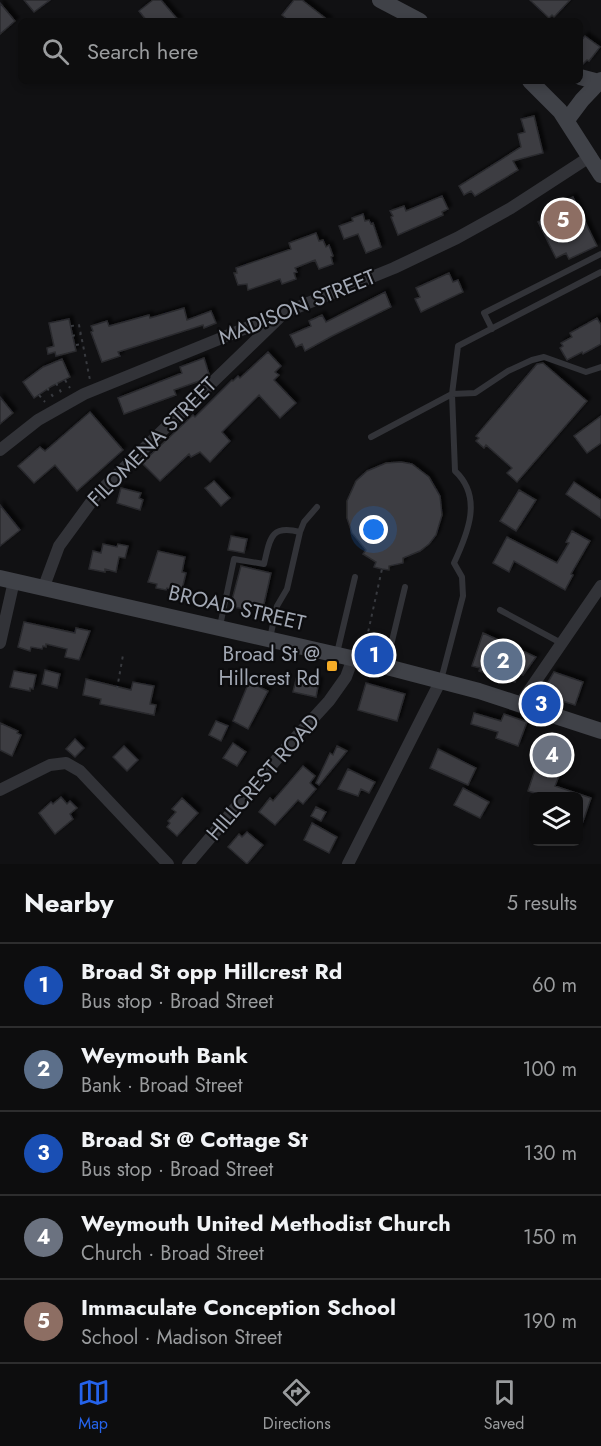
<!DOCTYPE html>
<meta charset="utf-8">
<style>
:root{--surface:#0d0d0e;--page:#1b1b1c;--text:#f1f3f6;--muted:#9a9c9e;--line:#2d2d2e;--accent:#2563eb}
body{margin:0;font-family:Jost,sans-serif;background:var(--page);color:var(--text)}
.controls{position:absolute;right:18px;bottom:18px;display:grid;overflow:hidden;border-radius:9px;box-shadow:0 3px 9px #0003}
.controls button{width:54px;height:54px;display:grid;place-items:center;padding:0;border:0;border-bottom:2px solid var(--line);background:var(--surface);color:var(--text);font:30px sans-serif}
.you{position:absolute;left:374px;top:530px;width:21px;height:21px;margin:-15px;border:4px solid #fff;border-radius:50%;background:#1a73e8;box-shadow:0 0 0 9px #1a73e833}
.badge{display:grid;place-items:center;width:39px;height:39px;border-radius:50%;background:var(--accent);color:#fff;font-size:20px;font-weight:700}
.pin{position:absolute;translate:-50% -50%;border:3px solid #fff;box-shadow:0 2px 6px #0006}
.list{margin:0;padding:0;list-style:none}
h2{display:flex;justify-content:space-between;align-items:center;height:78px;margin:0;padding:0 24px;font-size:26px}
h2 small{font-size:20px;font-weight:400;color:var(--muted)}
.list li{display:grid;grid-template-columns:39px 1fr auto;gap:18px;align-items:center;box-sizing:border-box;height:84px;padding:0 24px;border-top:2px solid var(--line)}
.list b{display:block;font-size:22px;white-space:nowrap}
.list p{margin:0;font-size:20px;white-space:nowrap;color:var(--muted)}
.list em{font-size:20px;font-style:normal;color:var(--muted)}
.icon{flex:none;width:33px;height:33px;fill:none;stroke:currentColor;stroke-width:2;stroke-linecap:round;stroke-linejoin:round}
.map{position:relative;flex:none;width:601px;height:864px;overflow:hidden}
.search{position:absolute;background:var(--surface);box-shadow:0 3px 9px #0003;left:18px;right:18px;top:18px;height:66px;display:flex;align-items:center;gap:15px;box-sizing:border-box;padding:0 21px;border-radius:9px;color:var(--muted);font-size:22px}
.sheet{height:498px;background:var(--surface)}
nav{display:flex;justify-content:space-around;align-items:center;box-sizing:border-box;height:84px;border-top:2px solid var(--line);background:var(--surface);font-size:16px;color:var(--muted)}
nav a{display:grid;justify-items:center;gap:3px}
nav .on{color:var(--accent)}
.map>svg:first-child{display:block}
.building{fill:#3d3e43;stroke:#2b2b2f;stroke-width:1.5;filter:url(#shadow)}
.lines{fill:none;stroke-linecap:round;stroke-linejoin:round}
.path{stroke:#383a3f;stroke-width:2;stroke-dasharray:3 4.5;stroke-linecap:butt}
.lane{stroke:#323338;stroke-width:6}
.street{stroke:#323338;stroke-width:12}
.secondary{stroke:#404248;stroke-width:16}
.poi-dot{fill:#f5ac27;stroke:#0c0c0e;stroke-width:2}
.labels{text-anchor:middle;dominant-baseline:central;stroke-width:4.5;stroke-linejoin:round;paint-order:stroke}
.street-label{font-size:21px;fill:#a2a8b4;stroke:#0c0c0e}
.poi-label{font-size:21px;fill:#a2a8b4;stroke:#0c0c0e;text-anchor:end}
</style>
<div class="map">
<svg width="601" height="864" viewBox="0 0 601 864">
<defs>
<filter id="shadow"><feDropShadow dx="3.5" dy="-3.5" stdDeviation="1.5" flood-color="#0009"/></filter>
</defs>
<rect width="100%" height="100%" fill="#111113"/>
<path class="building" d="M24,0h26l-16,12z
M153,0h8l18,21h-32l-8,-10z
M294,0h8l27,21h-40l-7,-6z
M530,0h40l-16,17 -2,-2 -3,3z
M0,3l15,18 -15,13z
M585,36l15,11 -11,14 -2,-1 -7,7v-25z
M534,116l9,37 -30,8 5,9 -43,26 -4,-5 -7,4 -5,-9 62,-39 -3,-13 7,-2 -4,-13z
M442,196l6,13 -6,3 1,3 -45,20 -7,-18 2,-1 -3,-5 14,-5 2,5z
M573,197l24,49 -28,13 -3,-6 -10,5 -18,-36 10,-4 -4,-7z
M363,214l2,7 4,-1 2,4 2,-1 8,24 -15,6 -8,-19 -14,5 -5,-13 14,-5 -1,-3z
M316,233l3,8 4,-1 3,7 3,-2 4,11 -2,1 2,7 -14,5 -4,-9 -20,8 2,4 -3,1 2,6 -14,5 -2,-5 -32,11 -1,-6 -9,1 -4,-12h3l-1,-5 55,-19 -2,-6z
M449,273l4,9 5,-2 5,12 -42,20 -6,-13 5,-2 -4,-9z
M385,292l6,15 -59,29 -27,15 -3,-7 -6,3 -6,-12 21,-9 -2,-5 13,-6 4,7z
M184,308l3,12 24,-9 5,12 -12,5 -1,-3 -85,27 2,4 -18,6 -11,-30 2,-1 -2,-5 16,-5 2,5 40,-11 1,3z
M597,318l4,7v19l-18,10 -1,-2 -15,8 -7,-12 3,-2 -2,-3 11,-6 -2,-4z
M69,319l7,32 -20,5 -1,-4 -7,2 -1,-6 7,-2 -5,-23z
M268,352l13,14 -6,6 4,3 -5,5 22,23 -16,15 -21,-23 -37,37 8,9 -20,21 -10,-10 -9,5 -2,-3 -29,27 -18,-18 51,-48 2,2 37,-37 1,1 5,-5 2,2z
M204,358l5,16 -4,5 -31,11 2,5 -52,19 -6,-16 64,-25 -2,-6z
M62,359l8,18 -18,9 -18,12 -11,-16 20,-15z
M543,363l44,38 -70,81 -10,-9 5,-5 -26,-23 -2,3 -8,-7 3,-3 -3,-2 61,-72z
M0,397l13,16 -13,11z
M90,412l33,38 -46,41 -22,-26 -21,18 -16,-17 22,-19 5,4z
M601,416v27l-14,10 -13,-17z
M401,462l11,2 17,13 11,19 2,19 -6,20 -7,9 -9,7 -17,7v5l-14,3v4l-7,-1 -8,-2 2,-5 -13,-8 3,-4 -14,-17 -5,-15v-17l9,-20 11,-10 19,-8z
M214,481l16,17 -9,8 -16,-18z
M574,482l27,18v18l-35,-24z
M121,488l20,5 -2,5 4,2 -3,10 -23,-7z
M519,490l17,10 -20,31 -16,-10z
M0,505l20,25 -20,16z
M572,531l18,10 -19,33 2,1 -8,15 -51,-29 -5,11 -16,-9 14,-26 50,26 12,-20 -3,-1z
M231,536l16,3 -3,14 -16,-3z
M103,544l14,3 1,-3 10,2 -3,12 -6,-1 -3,15 -11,-3v3l-16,-3 4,-18 8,2z
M158,551l27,6 -3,15 4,1 -4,16 -6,-2 -1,3 -8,-2 -1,2 -10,-2 1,-4 -9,-2z
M241,566l30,7 -8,35 -17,-4 -1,5 -12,-2 -2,-3z
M24,622l51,11 1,-5 14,3 -11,29 -14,-3 2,-8 -21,-5v3l-3,-1 -1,3 -11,-2 -1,4 -12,-4z
M483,633l53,24 -13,18 -5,-2 -3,9 -36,-11 1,-3 -8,-2z
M45,670l15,4 -3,14 -15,-4z
M14,671l22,4 -3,14 -3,-1v3l-20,-4z
M554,672l29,10 -8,23 -34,-11z
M297,676l22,5 -3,16 -23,-5z
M86,679l45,11 2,-8 21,4 -4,18 6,1 -2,10 -54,-11 1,-5 -18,-4z
M249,682l19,9 -20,38 -15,-8z
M366,683l39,11 -8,27 -39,-11z
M474,713l27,8 3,-7 23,8 -9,24 -22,-8 2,-6 -27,-8z
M216,721l12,5 -7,15 -12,-6z
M0,723l18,8 -1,2 4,2 -9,21 -12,-6z
M75,739l9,9 -9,9 -9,-8z
M549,741l16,6 -1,2 5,2 -14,35 36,12 -11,32 -1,-1v-33h-34l-17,-5 12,-36 -2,-1 4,-12 6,2z
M233,743l13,9 -9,14 -14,-8z
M124,746l14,14 -11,11 -14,-14z
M337,746l10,5 -28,34 -3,-2 14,-30 3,2z
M438,749l38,19 -8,17 -38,-17z
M303,766l12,10 -5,7 6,6 -13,15 -5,-4 -23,25 -16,-13 11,-14 3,3z
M348,769l27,13 -6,11 -8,-4 -3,7 -20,-7z
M463,788l26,14 -9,16 -26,-13z
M61,797l6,7 3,-3 7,7 -7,6 3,5 -18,15 -16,-21 12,-11 2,2z
M182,798l16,15 -21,23 -10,-9 3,-4 -2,-2 8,-9 -4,-3z
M316,807l10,5 -5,9 -10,-5z
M312,823l25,14 -8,16 -25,-13z
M247,832l16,13 -16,19 -19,-17 11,-13 3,3z"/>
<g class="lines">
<path class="path" d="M71,326l8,-1 11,55
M72,336l9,-2
M76,345l7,-1
M65,380l5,8
M56,383l6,11
M47,388l7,10
M39,395l6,7
M365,646l17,-77
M117,689l6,-34"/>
<path class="lane" d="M492,329l-8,-16 117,-59
M371,437l81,-43 6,-48 143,-74
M500,610l61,33
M220,626l14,-67 30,5c6,-25 6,-40 36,-32
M270,638l7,-32 10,-17 13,-57 4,-10 13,-15
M337,653l18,-76
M386,666l19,-79
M441,680l22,-84 -1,-19 -8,-14c14,-30 29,-66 1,-92l-3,-77 23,-1 33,-22 24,-11 12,-3 42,15 15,-5"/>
<path class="street" d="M0,450l38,-30 46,-26 310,-126 63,-30 54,-30 80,-52
M43,589l16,-43 38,-52 183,-177
M0,643l14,-62
M520,704l81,-118
M0,790l50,-25 16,-2 14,8 88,93
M188,864l99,-117 42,-46 17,-24 7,-19
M348,864l93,-184"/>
<path class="secondary" d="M380,0l40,21
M580,77l19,5
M530,81l30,30 41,64
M567,120l15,-20 19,-20
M0,578l364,83 115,30 122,40"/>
</g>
<rect class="poi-dot" x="326" y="660" width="12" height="12" rx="3"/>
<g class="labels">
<g class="street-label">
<text transform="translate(297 307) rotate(-22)">MADISON STREET</text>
<text transform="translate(152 442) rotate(-45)">FILOMENA STREET</text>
<text transform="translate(237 608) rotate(13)">BROAD STREET</text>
<text transform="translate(263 777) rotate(-49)">HILLCREST ROAD</text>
</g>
<g class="poi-label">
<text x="320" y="654">Broad St @<tspan x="320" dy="24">Hillcrest Rd</tspan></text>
</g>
</g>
</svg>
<div class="controls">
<button><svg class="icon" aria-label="layers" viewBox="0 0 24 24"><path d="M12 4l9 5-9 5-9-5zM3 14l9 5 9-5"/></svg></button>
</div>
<div class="you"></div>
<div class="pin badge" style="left:374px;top:655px;background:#1a4fb4">1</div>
<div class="pin badge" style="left:503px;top:661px;background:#5c6f8a">2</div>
<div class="pin badge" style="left:541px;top:704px;background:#1a4fb4">3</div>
<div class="pin badge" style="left:552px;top:755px;background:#6b7280">4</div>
<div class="pin badge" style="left:563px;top:220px;background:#8d6e63">5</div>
<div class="search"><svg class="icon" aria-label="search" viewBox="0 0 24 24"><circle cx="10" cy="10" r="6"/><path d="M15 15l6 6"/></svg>Search here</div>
</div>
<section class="sheet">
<h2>Nearby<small>5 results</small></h2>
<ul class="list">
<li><span class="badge" style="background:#1a4fb4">1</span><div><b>Broad St opp Hillcrest Rd</b><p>Bus stop · Broad Street</p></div><em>60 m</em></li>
<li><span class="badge" style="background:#5c6f8a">2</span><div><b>Weymouth Bank</b><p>Bank · Broad Street</p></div><em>100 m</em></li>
<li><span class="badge" style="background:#1a4fb4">3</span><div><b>Broad St @ Cottage St</b><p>Bus stop · Broad Street</p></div><em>130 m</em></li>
<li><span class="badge" style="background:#6b7280">4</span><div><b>Weymouth United Methodist Church</b><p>Church · Broad Street</p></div><em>150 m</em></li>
<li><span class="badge" style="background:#8d6e63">5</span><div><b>Immaculate Conception School</b><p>School · Madison Street</p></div><em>190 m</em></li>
</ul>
</section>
<nav>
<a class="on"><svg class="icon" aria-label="map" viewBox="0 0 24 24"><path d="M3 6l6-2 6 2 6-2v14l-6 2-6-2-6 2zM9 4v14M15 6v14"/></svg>Map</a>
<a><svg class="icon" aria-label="directions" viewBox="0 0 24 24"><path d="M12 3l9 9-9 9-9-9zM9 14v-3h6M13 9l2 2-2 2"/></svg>Directions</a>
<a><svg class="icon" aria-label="saved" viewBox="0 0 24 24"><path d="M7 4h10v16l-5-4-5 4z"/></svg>Saved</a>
</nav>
